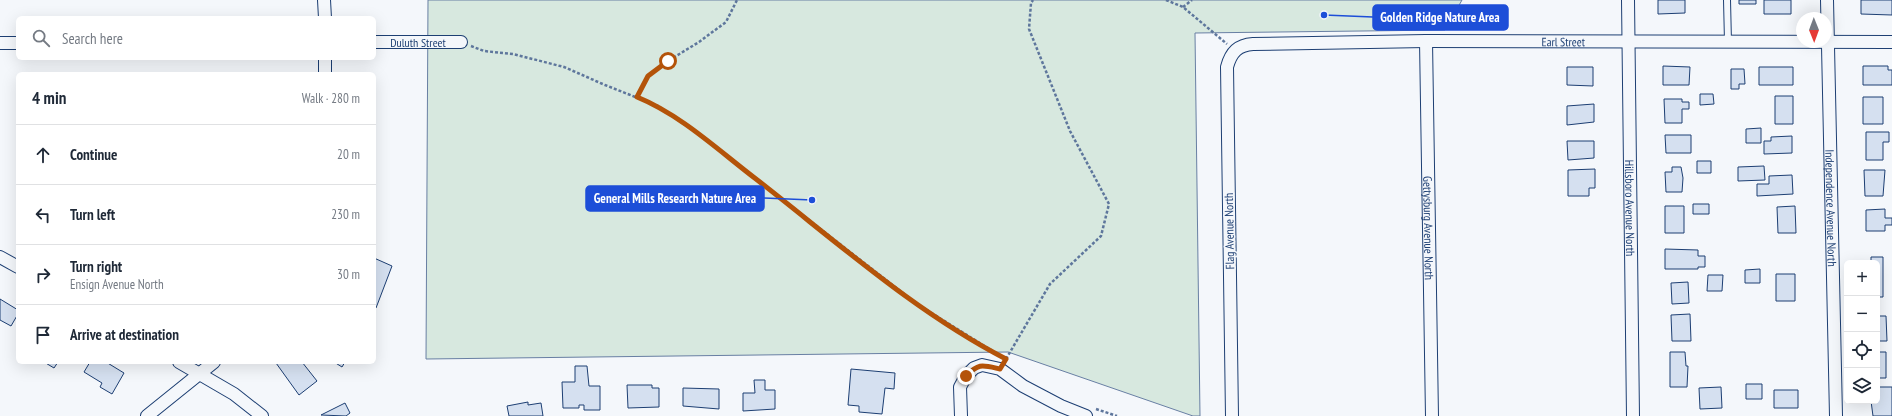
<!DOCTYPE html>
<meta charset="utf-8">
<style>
:root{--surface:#fff;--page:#f2f2f3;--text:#1f2937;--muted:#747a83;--line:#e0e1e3}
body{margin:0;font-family:"PT Sans Narrow",sans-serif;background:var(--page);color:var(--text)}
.controls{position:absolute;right:12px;bottom:12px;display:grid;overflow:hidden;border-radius:6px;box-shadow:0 4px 16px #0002}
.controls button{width:36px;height:36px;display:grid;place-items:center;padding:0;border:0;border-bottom:1px solid var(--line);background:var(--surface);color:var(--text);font:20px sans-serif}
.compass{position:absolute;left:1796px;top:12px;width:36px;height:36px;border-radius:50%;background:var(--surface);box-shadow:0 4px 16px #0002;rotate:179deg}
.stop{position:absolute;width:12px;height:12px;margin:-9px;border:3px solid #b45309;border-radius:50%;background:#fff}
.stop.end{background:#b45309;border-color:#fff;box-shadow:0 1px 4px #0008}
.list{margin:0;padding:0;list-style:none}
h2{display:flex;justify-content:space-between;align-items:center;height:52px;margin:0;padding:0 16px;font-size:17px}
h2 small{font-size:13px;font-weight:400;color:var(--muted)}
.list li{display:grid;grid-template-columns:26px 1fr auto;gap:12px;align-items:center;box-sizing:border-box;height:60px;padding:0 16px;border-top:1px solid var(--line)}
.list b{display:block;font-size:15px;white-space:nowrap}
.list p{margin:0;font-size:13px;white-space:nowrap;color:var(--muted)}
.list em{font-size:13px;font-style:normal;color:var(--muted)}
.icon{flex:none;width:22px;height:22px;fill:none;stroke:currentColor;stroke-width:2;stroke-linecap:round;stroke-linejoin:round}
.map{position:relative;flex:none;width:1892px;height:416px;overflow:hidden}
.search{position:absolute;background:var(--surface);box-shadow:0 4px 16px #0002;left:16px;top:16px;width:360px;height:44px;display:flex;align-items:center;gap:10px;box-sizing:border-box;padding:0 14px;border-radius:6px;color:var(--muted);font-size:15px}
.panel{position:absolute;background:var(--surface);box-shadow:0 4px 16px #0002;left:16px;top:72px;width:360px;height:292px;border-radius:6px}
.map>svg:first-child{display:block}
.green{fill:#d7e8df;stroke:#687fa3}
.building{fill:#d5e0f0;stroke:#1d3f73}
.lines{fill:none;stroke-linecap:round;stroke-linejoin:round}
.service-casing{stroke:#1d3f73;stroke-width:8}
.minor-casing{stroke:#1d3f73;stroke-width:14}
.path{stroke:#5e769c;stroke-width:2.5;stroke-dasharray:3 2;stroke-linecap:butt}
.service{stroke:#f4f7fb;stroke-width:6}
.minor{stroke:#f4f7fb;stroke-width:12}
.route{stroke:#b45309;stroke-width:5}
.labels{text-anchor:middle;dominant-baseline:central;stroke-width:3;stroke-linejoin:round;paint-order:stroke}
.street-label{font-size:12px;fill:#1d3f73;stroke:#f4f7fb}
.leader{fill:none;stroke:#1d4ed8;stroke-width:1.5}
.callout-dot{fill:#1d4ed8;stroke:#f4f7fb;stroke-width:1.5}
.callout{fill:#1d4ed8;stroke:#1d4ed8;stroke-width:1.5}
.callout-label{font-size:13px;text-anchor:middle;font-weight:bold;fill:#fff}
</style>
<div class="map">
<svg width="1892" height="416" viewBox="0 0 1892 416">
<rect width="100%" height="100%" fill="#f4f7fb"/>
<path class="green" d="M428,0h1034l-17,30 -250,3 5,383h-7l-185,-64 -582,7z"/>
<path class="building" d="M1658,0h27v13l-27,1z
M1739,0h17v4h-17z
M1764,0h27v14h-27z
M1861,0h31v15l-31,-1z
M1663,66l27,1 -1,18h-26z
M1863,66h25v4h4v15h-29z
M1567,67h26v19l-26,-1z
M1759,67h34v18h-34z
M1731,69h13l1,15h-6v5h-8z
M1700,94h13l1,10 -14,1z
M1775,96h18v28h-18z
M1863,97h20v27h-20z
M1664,99h18v3h7v7h-7v14h-17z
M1594,104v18l-27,3v-19z
M1761,128v15h-15v-14z
M1866,132h23v10h-6v18h-17z
M1665,135h26v18h-25z
M1792,136v17l-28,1v-13h7v-4z
M1567,141h27v17l-26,2z
M1697,161h14v12h-14z
M1764,166l1,14 -27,1v-14z
M1672,167h9l2,11 -1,14h-16l-1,-20h7z
M1595,169v19h-6v8h-21v-26z
M1864,170h21l-2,26h-18z
M1792,175l1,19 -36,2v-12h12v-8z
M1693,204h16v10h-16z
M1665,206h19v27h-19z
M1795,206l1,27h-18l-1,-26z
M1885,209v9h7v7h-7v6h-19v-21z
M1665,249l33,1v6h7v11h-7v2h-33z
M1871,257h12v40h-6v-34h-6z
M374,258l18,8 -16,42 -2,-1z
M1760,269v14h-15v-13z
M1776,274h19v27h-19z
M1708,275h15l-1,16h-15z
M1688,282l1,21 -17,1 -1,-21z
M0,299l18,11v4l-7,12 -11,-6z
M1690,314l1,27h-19l-1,-26z
M1877,316h9l1,25h-10z
M1670,352h15l1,14h2l-1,21h-17z
M1877,352h9v26h-9z
M44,362h14l-4,6z
M90,362h16l18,11 -12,21 -12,-7 2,-4 -18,-11z
M277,362h25l15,19 -18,14 -23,-32z
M334,362h11l-3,5z
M575,366h12l2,20h11v24h-16v-5h-5v3h-16l-1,-26h13z
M851,369l44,4 -1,16 -9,-1 -3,26 -23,-2v-6l-11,-1z
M754,380h11v10h10v19l-32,2v-18h12z
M1746,384h16v15h-16z
M627,385h25v3h7v19l-31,1z
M1721,387l1,21 -22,1 -1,-21z
M1877,387h15v29h-19l-2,-15h6z
M683,388l36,1v20l-36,-3z
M1774,390h24v18h-24z
M528,402v3l13,-2 2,13h-34l-2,-10z
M345,403l5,10 -4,3 -25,-1z"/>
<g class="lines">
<g class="service-casing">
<path id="service" d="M1727,0l1,42"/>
</g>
<g class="minor-casing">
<g id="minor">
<path d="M324,0l1,18"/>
<path id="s1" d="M1628,0l5,416"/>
<path id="s2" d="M1827,0l9,416"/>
<path id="s3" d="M1426,41l6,375"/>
<path id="s4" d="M374,42h87"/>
<path d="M0,43h18"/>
<path d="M325,58v16"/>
<path d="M0,257l18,10"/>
<path d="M179,362l55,32 28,22"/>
<path d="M147,416l67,-54"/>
<path d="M961,416l-1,-29 6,-11 8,-8 8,-3 18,4 23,17 38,20 25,10"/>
<path id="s5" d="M1232,416l-5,-349c4,-15 11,-22 26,-23l173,-3 466,1"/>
</g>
</g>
<path class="path" d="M1166,0l17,7 44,37
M1183,7l9,-7
M471,46l13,5 29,3 51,13 41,18 53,21 39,27 220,171 82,51
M637,97l11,-21 20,-15 31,-19 27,-20 11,-22
M1006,359l44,-75 51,-48 8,-32 -39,-73 -41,-102 2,-26 2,-3
M1096,409l21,7"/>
<use href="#service" class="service"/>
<use href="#minor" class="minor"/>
</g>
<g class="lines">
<path class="route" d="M668,61l-20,15 -11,21c44,18 81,53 119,82 81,63 159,133 250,180l-6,10c-18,-4 -21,-6 -34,7"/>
</g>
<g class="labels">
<g class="street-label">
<text stroke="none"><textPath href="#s4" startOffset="44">Duluth Street</textPath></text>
<text stroke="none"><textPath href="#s5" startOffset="697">Earl Street</textPath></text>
<text stroke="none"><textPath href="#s1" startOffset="208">Hillsboro Avenue North</textPath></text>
<text stroke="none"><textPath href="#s2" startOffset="208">Independence Avenue North</textPath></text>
<text stroke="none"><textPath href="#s3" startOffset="187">Gettysburg Avenue North</textPath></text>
<text transform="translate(1229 231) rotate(-91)">Flag Avenue North</text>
</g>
</g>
<path class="leader" d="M1324 15L1373 17M812 200L764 198"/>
<g class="callout-dot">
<circle cx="1324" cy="15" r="4"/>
<circle cx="812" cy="200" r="4"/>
</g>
<g class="callout">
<rect x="1373" y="5" width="135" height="25" rx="4"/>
<rect x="586" y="186" width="178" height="25" rx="4"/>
</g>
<g class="callout-label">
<text x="1440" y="22">Golden Ridge Nature Area</text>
<text x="675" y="203">General Mills Research Nature Area</text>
</g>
</svg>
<div class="controls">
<button>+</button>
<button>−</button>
<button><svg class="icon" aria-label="locate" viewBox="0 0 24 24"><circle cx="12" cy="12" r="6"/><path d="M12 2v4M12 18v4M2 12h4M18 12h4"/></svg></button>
<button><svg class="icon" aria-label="layers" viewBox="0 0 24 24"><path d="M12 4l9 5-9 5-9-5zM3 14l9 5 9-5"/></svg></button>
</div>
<svg class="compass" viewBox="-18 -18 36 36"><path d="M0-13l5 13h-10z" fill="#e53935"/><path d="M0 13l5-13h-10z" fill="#747a83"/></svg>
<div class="stop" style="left:668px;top:61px"></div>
<div class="stop end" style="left:966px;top:376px"></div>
<div class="search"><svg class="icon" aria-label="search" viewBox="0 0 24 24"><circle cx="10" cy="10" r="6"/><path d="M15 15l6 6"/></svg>Search here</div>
<section class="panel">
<h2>4 min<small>Walk · 280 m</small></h2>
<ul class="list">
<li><svg class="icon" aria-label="ahead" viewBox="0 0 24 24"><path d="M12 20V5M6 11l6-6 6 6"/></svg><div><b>Continue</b></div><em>20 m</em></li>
<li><svg class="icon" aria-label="left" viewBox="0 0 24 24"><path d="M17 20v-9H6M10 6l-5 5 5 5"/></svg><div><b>Turn left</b></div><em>230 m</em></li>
<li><svg class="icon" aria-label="right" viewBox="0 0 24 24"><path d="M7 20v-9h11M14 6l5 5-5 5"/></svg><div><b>Turn right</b><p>Ensign Avenue North</p></div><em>30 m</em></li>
<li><svg class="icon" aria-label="arrive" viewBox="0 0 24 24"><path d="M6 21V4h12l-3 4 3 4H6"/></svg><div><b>Arrive at destination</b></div></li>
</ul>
</section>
</div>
